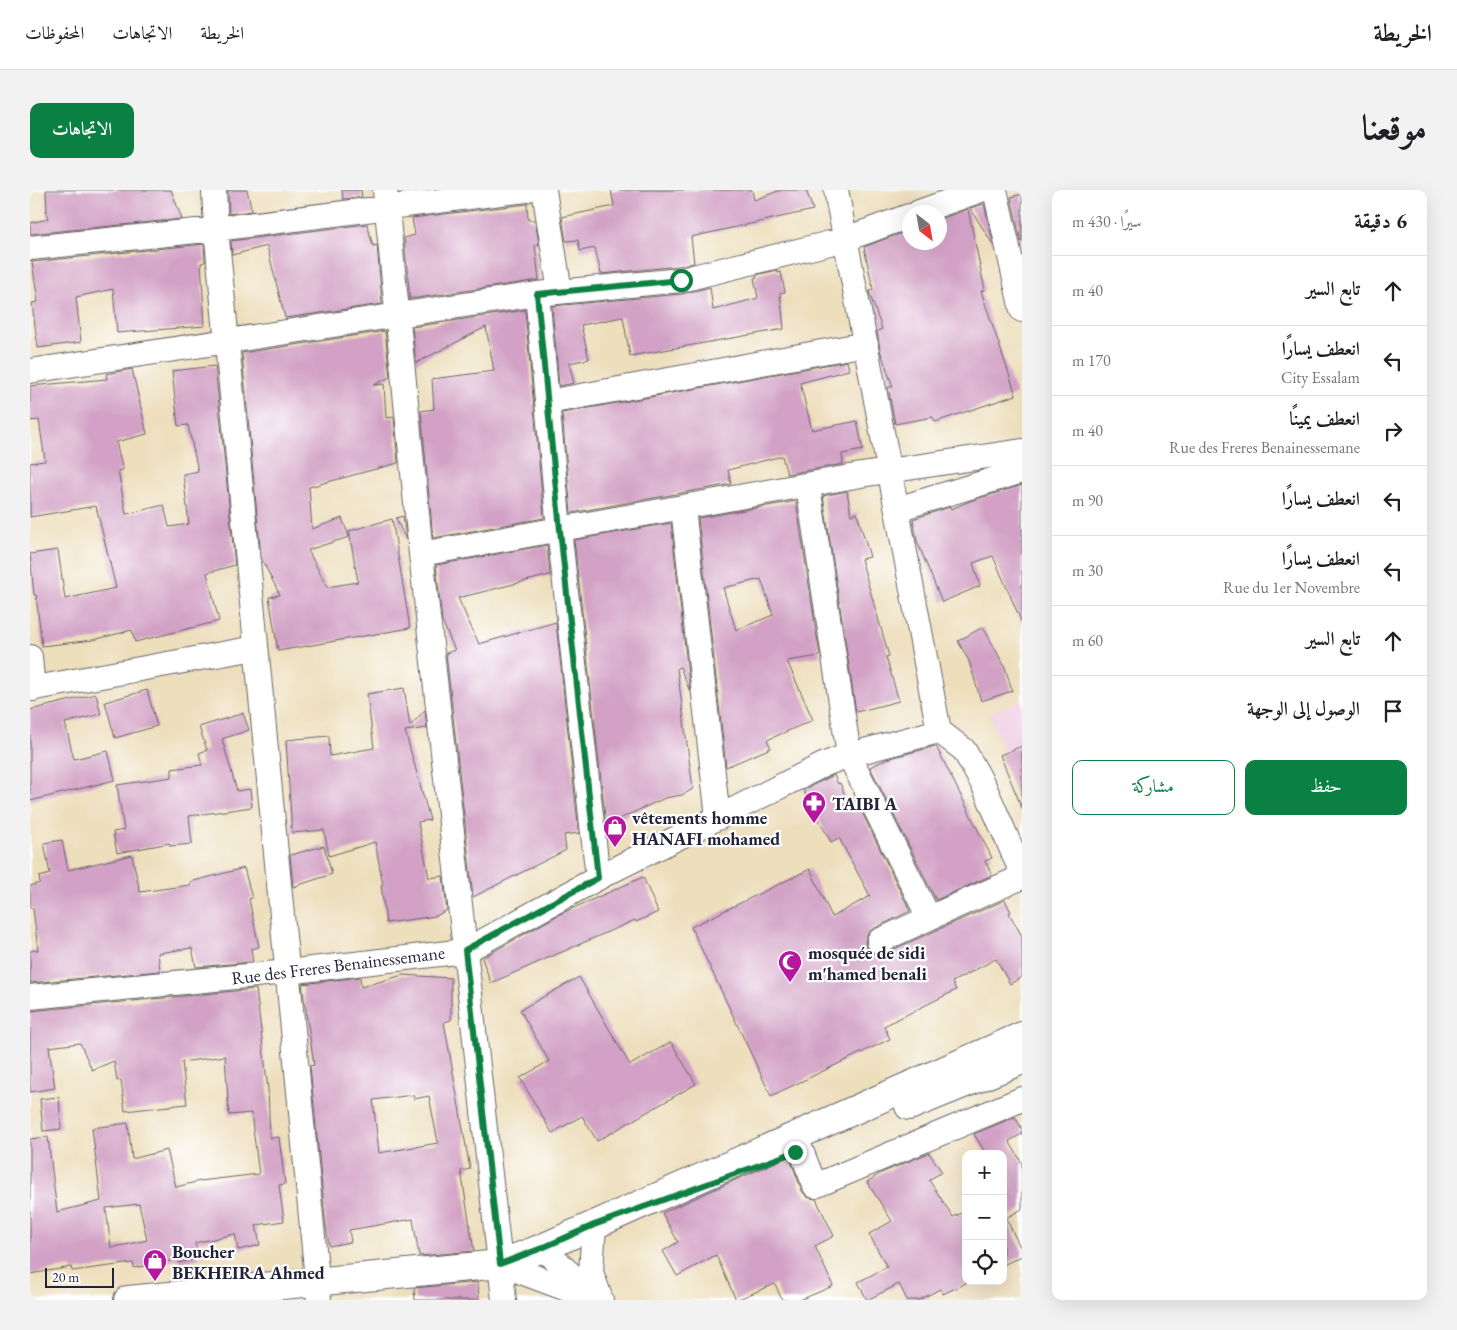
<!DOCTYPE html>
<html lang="ar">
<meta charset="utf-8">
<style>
:root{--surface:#fff;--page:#f2f2f2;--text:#202124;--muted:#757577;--line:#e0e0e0;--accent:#0b8043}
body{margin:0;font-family:"EB Garamond",Amiri,serif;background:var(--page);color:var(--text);direction:rtl}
.controls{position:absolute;right:15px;bottom:15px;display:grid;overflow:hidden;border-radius:10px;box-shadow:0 5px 20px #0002}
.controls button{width:45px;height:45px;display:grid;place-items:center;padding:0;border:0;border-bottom:1px solid var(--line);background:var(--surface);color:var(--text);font:25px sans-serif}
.compass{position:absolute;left:872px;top:15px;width:45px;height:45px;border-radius:50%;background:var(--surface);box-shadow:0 5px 20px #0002;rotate:149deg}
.scale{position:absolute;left:15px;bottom:12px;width:69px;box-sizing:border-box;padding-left:5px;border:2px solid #22223b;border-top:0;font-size:14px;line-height:18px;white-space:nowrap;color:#22223b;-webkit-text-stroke:4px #fff;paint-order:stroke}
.stop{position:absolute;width:15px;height:15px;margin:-11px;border:4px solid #0b8043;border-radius:50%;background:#fff}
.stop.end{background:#0b8043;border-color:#fff;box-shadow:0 1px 5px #0008}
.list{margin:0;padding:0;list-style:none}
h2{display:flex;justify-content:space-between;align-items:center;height:65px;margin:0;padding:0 20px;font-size:21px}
h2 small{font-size:16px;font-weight:400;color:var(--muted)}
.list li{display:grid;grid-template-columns:32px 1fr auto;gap:15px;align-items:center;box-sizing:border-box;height:70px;padding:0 20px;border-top:1px solid var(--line)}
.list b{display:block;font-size:19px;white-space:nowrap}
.list p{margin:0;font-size:16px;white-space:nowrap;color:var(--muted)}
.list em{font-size:16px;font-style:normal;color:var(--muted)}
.actions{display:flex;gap:10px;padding:15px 20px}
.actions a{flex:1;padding:11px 0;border:1px solid var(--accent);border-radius:10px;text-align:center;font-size:18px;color:var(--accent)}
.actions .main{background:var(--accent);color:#fff}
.icon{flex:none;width:28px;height:28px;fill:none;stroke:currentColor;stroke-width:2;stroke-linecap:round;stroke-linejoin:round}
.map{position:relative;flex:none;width:992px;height:1110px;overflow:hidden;direction:ltr;border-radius:10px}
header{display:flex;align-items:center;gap:30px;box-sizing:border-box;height:70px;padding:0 25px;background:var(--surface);border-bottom:1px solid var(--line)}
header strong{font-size:24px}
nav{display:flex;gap:28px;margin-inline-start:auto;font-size:18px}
.intro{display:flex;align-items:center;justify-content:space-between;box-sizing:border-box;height:120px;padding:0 30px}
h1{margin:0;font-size:35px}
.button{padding:12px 22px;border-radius:10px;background:var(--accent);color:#fff;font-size:18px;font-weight:700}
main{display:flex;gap:30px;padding:0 30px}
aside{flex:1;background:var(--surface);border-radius:10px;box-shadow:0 5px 20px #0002}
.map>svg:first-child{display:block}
.built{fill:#f0d0e5}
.building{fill:#d2a1c5;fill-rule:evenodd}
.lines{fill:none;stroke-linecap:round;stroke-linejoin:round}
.minor-casing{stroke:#696468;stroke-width:26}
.major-casing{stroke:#696468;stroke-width:30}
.minor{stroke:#fff;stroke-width:24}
.major{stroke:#fff;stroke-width:28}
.route{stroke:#0b8043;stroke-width:6}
.labels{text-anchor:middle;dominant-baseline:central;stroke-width:4.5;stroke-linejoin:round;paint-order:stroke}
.poi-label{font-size:18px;font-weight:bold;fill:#22223b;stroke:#fff;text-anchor:start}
.street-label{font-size:18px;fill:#22223b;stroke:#fff}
</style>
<header>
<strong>الخريطة</strong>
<nav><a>الخريطة</a><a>الاتجاهات</a><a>المحفوظات</a></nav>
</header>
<div class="intro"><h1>موقعنا</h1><a class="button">الاتجاهات</a></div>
<main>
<aside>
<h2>6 دقيقة<small>سيرًا · 430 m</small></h2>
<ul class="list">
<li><svg class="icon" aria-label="ahead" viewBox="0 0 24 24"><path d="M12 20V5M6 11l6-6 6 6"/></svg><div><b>تابع السير</b></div><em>40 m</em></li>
<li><svg class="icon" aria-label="left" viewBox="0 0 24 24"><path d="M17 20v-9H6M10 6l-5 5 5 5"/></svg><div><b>انعطف يسارًا</b><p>City Essalam</p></div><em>170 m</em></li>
<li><svg class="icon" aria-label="right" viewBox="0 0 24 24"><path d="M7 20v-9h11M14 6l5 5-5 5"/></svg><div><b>انعطف يمينًا</b><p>Rue des Freres Benainessemane</p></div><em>40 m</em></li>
<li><svg class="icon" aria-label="left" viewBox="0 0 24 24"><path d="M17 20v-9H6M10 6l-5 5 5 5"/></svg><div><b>انعطف يسارًا</b></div><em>90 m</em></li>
<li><svg class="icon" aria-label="left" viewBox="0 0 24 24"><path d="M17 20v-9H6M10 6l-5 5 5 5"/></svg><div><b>انعطف يسارًا</b><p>Rue du 1er Novembre</p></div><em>30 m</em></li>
<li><svg class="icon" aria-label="ahead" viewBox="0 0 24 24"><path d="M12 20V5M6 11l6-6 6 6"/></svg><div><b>تابع السير</b></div><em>60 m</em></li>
<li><svg class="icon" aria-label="arrive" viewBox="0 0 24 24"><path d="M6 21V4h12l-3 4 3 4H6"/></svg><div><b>الوصول إلى الوجهة</b></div></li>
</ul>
<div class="actions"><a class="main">حفظ</a><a>مشاركة</a></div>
</aside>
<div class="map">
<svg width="992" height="1110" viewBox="0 0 992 1110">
<rect width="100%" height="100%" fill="#fff"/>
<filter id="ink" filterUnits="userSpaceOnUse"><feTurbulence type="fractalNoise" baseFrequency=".02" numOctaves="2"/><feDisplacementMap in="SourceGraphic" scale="10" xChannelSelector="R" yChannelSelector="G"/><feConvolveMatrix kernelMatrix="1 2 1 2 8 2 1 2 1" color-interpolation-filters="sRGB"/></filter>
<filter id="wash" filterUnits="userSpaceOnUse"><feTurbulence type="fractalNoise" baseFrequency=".0096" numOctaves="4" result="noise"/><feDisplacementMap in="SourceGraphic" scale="20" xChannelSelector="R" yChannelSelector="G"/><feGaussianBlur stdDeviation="1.12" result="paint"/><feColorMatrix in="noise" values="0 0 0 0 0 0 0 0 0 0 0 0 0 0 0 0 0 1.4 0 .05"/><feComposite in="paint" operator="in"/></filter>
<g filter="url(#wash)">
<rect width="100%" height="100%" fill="#eddebc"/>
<path class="built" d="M992,510v101l-33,-87z"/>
<g id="blocks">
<path class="building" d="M16,0h125l11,29 -152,15v-11l18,-4 -2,-9h1z
M198,0h19l5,21 -23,3z
M312,0h19l1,7 -19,2z
M581,0h141l2,10 27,-10h25l7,20 -122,27 3,26 -15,3 -78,8 -6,-26 -15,3 -2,-11 -12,1 -4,-24 52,-11z
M992,4v48h-1l-10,-45z
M497,14l1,16h7l4,24 -4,1 4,35 -129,19 -6,-61 11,-3 -3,-17z
M954,14l10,42 -24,-38z
M938,19l17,81 -4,1 35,104 -81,27 -2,-5 -38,7 -7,-37h5l-13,-37 -3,-19 5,-2 -13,-37 4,-3 -9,-42 46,-17v12h30v-23z
M337,34l6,22 4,-1 5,59 -97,14 -18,-72 -35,9 -1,-14z
M174,54l1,18 -4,1 4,63 -88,7 -4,-44 -37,8 5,45 -43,6 -6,-45 6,-1 -6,-40z
M747,80l1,3 3,-1 4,20 -5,1 4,36 -154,27 -7,-39 -42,8 8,34 -20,4 5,20 -15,3 -7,-80 130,-12 28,-7 3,23 45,-12 -4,-20 3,-1 -1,-2z
M495,120l19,208 -111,20 -12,-127 13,-2 -2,-30 62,-8 -8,-44 -70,36 -4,-36z
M355,141l5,46 -16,8 10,-1 2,34 8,-1 4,46 -89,24 3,42 30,-11 7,19 -41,13 19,37 31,-5 -9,-51 43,-12 18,109 -132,23 -9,-54 11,-2 -19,-37 -19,-205z
M817,171l2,9 -49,13 12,47 45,-9 6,29 -21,4 1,10 -56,10 -5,-18 -54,14 3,14 -160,29 -9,-100z
M185,176l20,199 -28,8 12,48 -84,21 -3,-12 -39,10 -51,6 -6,-51h-2l-4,-41 28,-4 7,49 51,-11 -20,-82 -66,11v-54l15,-2 -6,-41 -9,1v-35l77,-7 -1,-5 26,-5 15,65 -31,8 7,28 -5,1 8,43 38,-9 5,22 20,-3 -6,-50 15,-3 -10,-46 -10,1 -6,-55z
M992,295v138l-29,-67 -20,7 7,23 -38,16 -25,-61 -4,-22 37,-12 1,2 19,-8z
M817,301l4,24 6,-2 13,44 -9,2 28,97 -3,1 13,44 -43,11 -33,-216z
M766,311l24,155 -33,5 26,59 -46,20 4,8 -45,19 -28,-249zM731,389l12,36 -37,15 -13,-42z
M373,326l3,24 -10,-22z
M641,333l19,169 -10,-25 -3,1 16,121 -11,6 -17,3 -59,27 -32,-285z
M517,355l3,30 -92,23 21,46 77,-22 23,211 -15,2 2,15 -93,47 -27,-244 9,-3 -13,-29 -6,-56z
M953,437l22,40 7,24 -31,10 -12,-40 -11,-20z
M374,498l6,38 15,-16 2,18 -22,3 25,89 -12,2 11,56 14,-2 4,34 -11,6 -50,7 -5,-38h2l-8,-43 -46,14 -5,-26 -32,3 -6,-93 43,-4 1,20 44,-8 -7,-54z
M117,500l10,36 -42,12 -10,-36z
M66,504l5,20 -36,9 9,36 34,-8 7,29 -85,21v-91z
M213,523l6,17 -27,9 15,52 13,-2 2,18 -63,9 3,28 -22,2v-3l-53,10 -4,-21 11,-2 -7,-45 55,-8v-8l30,-4 -3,-12 8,-3 -8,-23z
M906,556l56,112 -7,3 7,14 -56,25 -66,-133 17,-8z
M992,556v62l-22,-53z
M804,585l4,9 2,-1 7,17 8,-2 55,113 -37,18 -5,4 -3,7 1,6 5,6 6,3 8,-2 120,-53 6,12 -2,1 13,23v41l-12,7 -14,-25 -44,23 4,8 -72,36 6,13 -119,57 -80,-169 119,-58 22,48 38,-21 -31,-58 -8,4 -28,-52z
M32,650l6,30 64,-15 8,37 51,-7 -1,-3 54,-14 8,30 -3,1 10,48 -8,2 2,13 -57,5 -4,-19 -34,5 2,18 -130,12v-32l8,-1 -5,-42h-3v-22l10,-3 -1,-6 11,-3 -6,-31z
M294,656l8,28 -39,13 -3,-32z
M613,687l15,35 -22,10 -1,-2 -144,63 -9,-25 78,-44z
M373,785l48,3v42l-7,2 26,147 -9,2 13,80 -55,5 -6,-37 -64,11 2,12 -22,4 -3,-19 -16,-161 4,-1 -12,-81 58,-7 1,10zM383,905l1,4 15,-3 9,47 -59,10 -6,-53z
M549,787l51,88 41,-23 25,42 -99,57 -15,-25 -30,17 -32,-55 29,-17 -29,-51z
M226,799l12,100 2,49 9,-1 6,47 -6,1 5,36 -28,4 4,20 -22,5 -3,-16 -40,9 4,15 -20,5v-4l-45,9 -1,-5 -61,8 -1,-4 -41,7v-135l18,-2 9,75 44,-11 -9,-73 36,-5 4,36 35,-9 9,37 24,-6 59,-7 -8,-61 -22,2 -4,-59 -43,6 5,42 -62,7 -4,-31 -4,1 -3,-20 -22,9 -12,-27 -31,4 6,41 -25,4v-81zM109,1014l8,36 -36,8 -5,-40z
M29,907l2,32 -18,2 -3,-32z
M985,927l7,12v5l-13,7 13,22v46l-16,9 16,33v5l-19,9v-111h-17l-12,-20z
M899,963l13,19 -13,8 24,37 13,-6v72l-23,11 -3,-5 -21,11h-12l-8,-16 -32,16 -9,-18 29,-15 -18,-33 23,-13 -25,-39 14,-9z
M759,966l13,35 5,6 9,2 18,37 -19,10 18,40 -33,14h-18l-7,-16 -39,16 -20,-45 -39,21 -14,-25 15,-9 -16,-29z
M448,1092l1,18h-64l-1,-12z"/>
</g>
</g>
<g filter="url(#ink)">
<use href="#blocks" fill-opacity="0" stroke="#696468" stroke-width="1"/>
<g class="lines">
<g class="minor-casing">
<path id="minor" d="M184,0l2,39 103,1071
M355,0l36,364 83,746
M514,0l16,102
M806,0l103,541
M965,0l27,120
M889,22l62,-22
M0,58l186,-19 310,-39
M507,104l22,235 39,349
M0,181l507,-77 144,-14 165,-41 63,-23
M518,212l318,-58
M778,296l41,269 80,163 93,-41
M653,318l35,310
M867,319l125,-38
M391,364l440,-79 161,-24
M0,467l3,32
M0,499l225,-41
M849,751l50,-23
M0,807l257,-25 178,-21 142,-78 218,-109 24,-9 90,-24 25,19 20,36 38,87
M771,960l14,36 207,-87
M564,1035l-3,47 10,28
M512,1058l47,43
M470,1074l96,36"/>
</g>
<g class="major-casing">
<path id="major" d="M879,916l113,-46
M98,1110l372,-36 42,-16 480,-212"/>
</g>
<use href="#minor" class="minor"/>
<use href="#major" class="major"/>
</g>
</g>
<g class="lines" filter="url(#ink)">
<path class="route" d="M651,90l-144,14 23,236 38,348 -133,72 35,314 42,-16 52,-23 201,-73"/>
</g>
<defs>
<g id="pharmacy-pin" transform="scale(1.25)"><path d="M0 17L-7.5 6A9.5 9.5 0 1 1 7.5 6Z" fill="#b5179e" stroke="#fff"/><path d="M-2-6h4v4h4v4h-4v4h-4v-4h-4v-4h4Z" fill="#fff"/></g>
<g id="shop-pin" transform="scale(1.25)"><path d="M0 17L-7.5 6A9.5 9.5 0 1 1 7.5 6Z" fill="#b5179e" stroke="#fff"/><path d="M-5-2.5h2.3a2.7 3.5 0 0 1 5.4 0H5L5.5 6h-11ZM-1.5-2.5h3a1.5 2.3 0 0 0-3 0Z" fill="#fff"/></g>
<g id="mosque-pin" transform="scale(1.25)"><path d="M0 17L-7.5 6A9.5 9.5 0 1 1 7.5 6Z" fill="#b5179e" stroke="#fff"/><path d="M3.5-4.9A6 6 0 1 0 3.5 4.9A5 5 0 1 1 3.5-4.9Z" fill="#fff"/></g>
</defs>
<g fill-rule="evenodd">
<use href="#pharmacy-pin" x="784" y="613"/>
<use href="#shop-pin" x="585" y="637"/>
<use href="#mosque-pin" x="760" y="772"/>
<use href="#shop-pin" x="125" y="1071"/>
</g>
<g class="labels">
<g class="poi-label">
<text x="802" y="613">TAIBI A</text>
<text x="602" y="627">vêtements homme<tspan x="602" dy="21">HANAFI mohamed</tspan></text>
<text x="778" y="762">mosquée de sidi<tspan x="778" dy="21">m'hamed benali</tspan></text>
<text x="142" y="1061">Boucher<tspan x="142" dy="21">BEKHEIRA Ahmed</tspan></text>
</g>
<g class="street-label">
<text transform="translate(308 775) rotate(-7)">Rue des Freres Benainessemane</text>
</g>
</g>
</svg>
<div class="controls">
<button>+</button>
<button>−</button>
<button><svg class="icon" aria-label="locate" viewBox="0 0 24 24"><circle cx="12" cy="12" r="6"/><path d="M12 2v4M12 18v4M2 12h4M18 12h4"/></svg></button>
</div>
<svg class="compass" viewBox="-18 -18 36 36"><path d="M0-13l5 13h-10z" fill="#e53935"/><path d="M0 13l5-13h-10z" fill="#757577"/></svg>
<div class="scale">20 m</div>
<div class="stop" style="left:651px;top:90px"></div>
<div class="stop end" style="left:765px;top:962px"></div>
</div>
</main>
